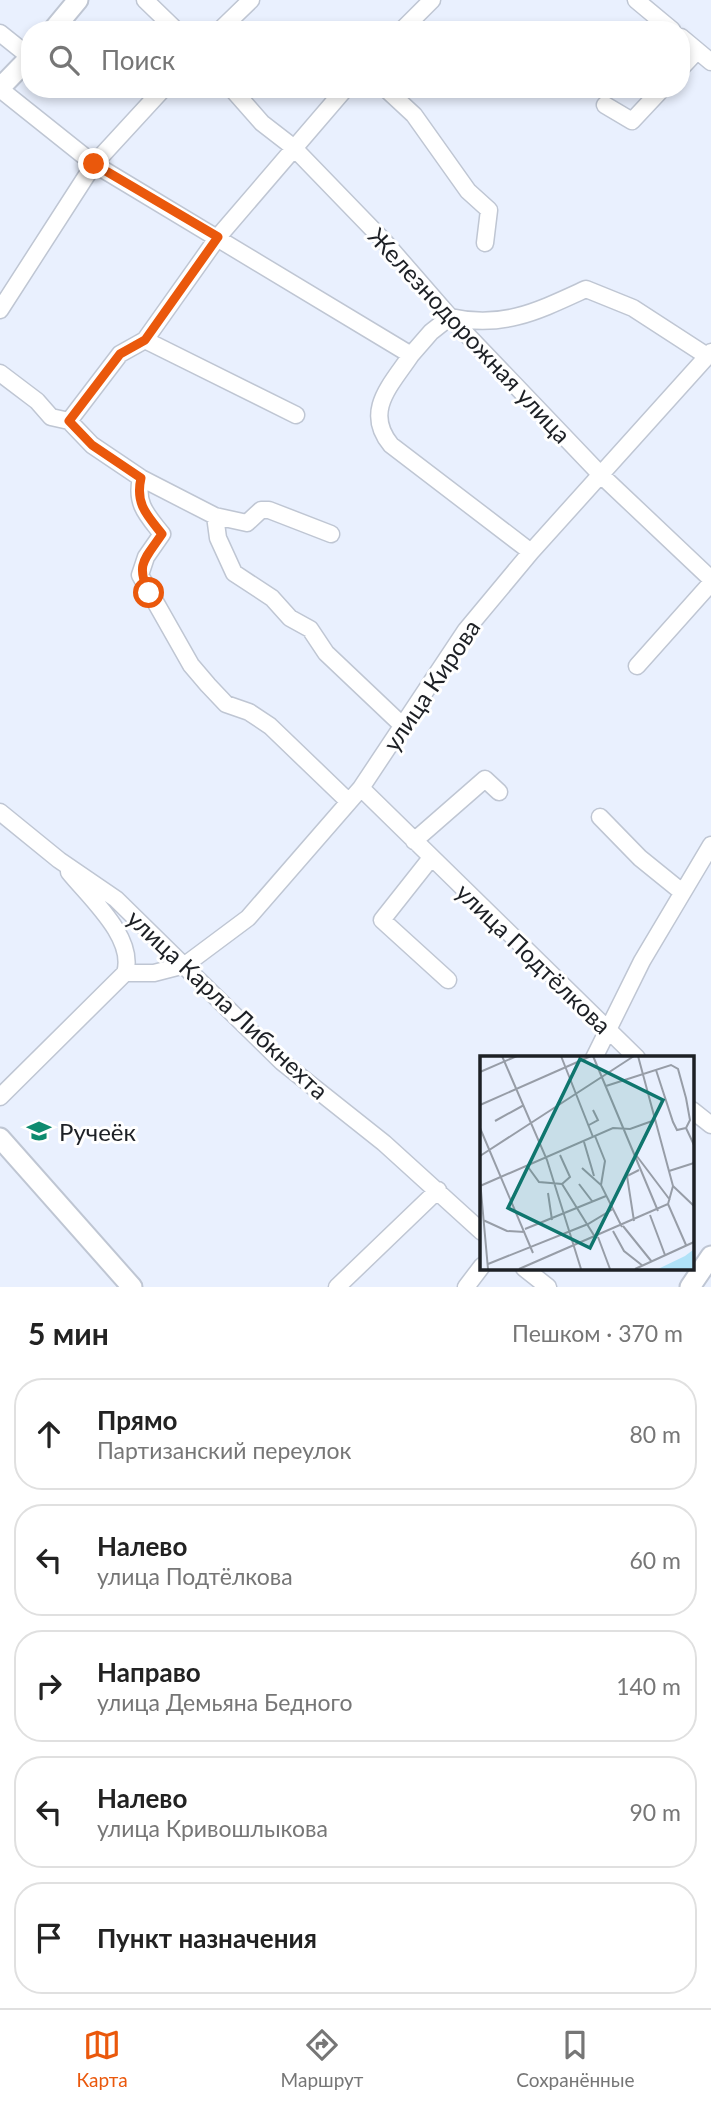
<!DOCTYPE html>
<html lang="ru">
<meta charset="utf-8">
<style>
:root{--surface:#fff;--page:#f2f2f2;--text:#222;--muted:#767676;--line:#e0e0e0;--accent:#ea580c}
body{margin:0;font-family:Lato,sans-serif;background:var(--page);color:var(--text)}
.stop{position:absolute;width:21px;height:21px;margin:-16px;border:5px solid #ea580c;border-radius:50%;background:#fff}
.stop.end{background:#ea580c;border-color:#fff;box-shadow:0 2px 7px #0008}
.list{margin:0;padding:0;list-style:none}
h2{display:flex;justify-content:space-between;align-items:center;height:91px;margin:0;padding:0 28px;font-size:30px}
h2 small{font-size:23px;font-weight:400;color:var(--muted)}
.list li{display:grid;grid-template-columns:46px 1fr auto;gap:21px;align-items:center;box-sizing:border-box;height:112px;margin:0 14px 14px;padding:0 14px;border:2px solid var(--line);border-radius:28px}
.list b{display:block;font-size:26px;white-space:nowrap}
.list p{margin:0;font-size:23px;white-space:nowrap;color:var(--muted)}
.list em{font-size:23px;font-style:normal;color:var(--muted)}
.icon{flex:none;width:38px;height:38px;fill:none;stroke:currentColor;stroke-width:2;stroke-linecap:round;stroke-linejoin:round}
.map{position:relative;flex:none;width:711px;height:1287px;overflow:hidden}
.search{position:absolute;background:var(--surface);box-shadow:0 4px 10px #0003;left:21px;right:21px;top:21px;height:77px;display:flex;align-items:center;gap:18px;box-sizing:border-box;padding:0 24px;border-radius:28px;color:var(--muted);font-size:26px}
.sheet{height:721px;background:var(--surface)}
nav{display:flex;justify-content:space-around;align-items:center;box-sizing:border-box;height:98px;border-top:2px solid var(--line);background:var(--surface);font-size:19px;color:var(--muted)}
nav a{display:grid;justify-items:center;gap:4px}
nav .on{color:var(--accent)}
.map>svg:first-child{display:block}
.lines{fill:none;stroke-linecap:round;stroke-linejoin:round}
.minor-casing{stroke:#bfc6d3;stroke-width:19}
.major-casing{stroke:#bfc6d3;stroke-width:23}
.minor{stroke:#fff;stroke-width:16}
.major{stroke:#fff;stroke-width:19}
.route{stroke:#ea580c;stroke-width:9}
.labels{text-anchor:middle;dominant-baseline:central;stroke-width:6;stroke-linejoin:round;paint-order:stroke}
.street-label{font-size:24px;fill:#1d2025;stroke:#fff}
.poi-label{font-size:24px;fill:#1d2025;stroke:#fff;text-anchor:start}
.inset-road{fill:none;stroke:#979da7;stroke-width:2}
.view{fill:#0f766e;fill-opacity:0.15;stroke:#0f766e;stroke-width:3.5}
.inset-edge{fill:none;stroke:#1d2025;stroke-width:3.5}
</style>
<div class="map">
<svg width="711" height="1287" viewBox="0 0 711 1287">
<rect width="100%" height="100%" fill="#e9f0fe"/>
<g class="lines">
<g class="minor-casing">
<path id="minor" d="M145,0l31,30
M636,0l36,30
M220,30l31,-30
M402,30l30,-30
M0,33l30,24
M681,37l30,25
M681,68l16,-17
M0,89l94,75 317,191 20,-23 19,-15c53,12 88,-6 136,-28l47,19 74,48
M232,89l30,34 31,24 90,93 67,77 151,158 110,104
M386,89l28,26 54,76 21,19 -4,33
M605,105l27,16 30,-32
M0,310l94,-146 69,-75
M145,340l151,75
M411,355c-20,30 -48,56 -20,90l140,107
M0,373l37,28 14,16 18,4 23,24 49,33 74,38 32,7 14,-13h8l62,24
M69,421l51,-67 25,-14 73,-103 127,-148
M141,478c-6,26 6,37 21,56l-16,23 -6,18 51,90 17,20 18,19 23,8 21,14 79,76
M215,516l3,22 16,35 38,25 18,20 20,11 16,24 77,73
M637,666l74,-83
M361,788l276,270
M0,812l59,48 57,39 166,163 102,81 98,89
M600,817l40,41 42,34
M414,841l71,-62 14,13
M431,858l-49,62 66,60
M69,872c20,25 67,66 56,101
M594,1058l48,-97 69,-116
M0,1097l125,-124h29l31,-8 63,-47 113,-130 105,-158 65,-78 180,-200
M692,1110l19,15
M524,1268l24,19
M337,1287l101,-97
M466,1287l16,-21"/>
</g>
<g class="major-casing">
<path id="major" d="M53,30l25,-30
M0,88l30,-31
M0,1138l132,149
M690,1287l21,-31"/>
</g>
<use href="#minor" class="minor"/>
<use href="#major" class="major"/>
</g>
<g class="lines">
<path class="route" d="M94,164l124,73 -73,103 -25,14 -51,67 23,24 49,33c-6,26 6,37 21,56 -17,25 -27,30 -13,59"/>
</g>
<defs>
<g id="school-bare" transform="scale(1.89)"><path d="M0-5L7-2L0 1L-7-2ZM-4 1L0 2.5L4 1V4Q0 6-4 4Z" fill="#0e8b6f" stroke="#fff" stroke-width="2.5" paint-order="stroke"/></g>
</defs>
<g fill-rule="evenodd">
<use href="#school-bare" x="39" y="1131"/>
</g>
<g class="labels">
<g class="street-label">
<text transform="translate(470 335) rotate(47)">Железнодорожная улица</text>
<text transform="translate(431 685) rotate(-56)">улица Кирова</text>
<text transform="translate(534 958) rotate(44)">улица Подтёлкова</text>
<text transform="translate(228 1004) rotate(43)">улица Карла Либкнехта</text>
</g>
<g class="poi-label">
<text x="59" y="1131">Ручеёк</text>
</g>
</g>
<g transform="translate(480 1056)">
<rect width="214" height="214" fill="#e9f0fe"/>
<path d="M213,194v19h-35l27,-13z" fill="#b0e2f8"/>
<path class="inset-road" d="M22,0l45,104 34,109M81,0l32,81M113,0l65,155M176,14l17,52 4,8 9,-2 8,17M0,16l37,-16M126,30l65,-21 7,4 8,29 4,22 -4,8M0,49l111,-49M15,65l29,-16M109,69l9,-5 -5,-10M0,72l53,125M115,80l10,25 -4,24M104,86l10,34M80,99l10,22 -8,7M156,99l34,45M0,100l154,-100M48,111l11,15 23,2 33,53M102,112l19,17 21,42M189,115l25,-8M0,124l8,89M99,128l13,17M0,130l133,-58 17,1 25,-9M193,130l21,20M68,137l4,27M188,148l18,41M170,159l15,40M3,164l24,11 18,1M154,165l-7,-45 12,-6M143,170l29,36M45,173l81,-33M133,175l11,20 19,15M118,181l12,32M8,208l100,-40 25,-15M39,213l149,-65 5,-18 -35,-130M155,213l59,-27"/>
<path class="view" d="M100,3l83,41 -73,148 -82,-40z"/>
<rect width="214" height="214" class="inset-edge"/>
</g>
</svg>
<div class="stop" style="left:149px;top:593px"></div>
<div class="stop end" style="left:94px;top:164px"></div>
<div class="search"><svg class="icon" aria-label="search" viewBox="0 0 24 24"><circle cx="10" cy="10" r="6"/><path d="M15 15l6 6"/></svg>Поиск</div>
</div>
<section class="sheet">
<h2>5 мин<small>Пешком · 370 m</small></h2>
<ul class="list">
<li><svg class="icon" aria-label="ahead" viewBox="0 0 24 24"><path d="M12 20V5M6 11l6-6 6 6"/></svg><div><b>Прямо</b><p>Партизанский переулок</p></div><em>80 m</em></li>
<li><svg class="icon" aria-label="left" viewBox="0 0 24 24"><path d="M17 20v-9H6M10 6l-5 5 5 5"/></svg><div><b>Налево</b><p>улица Подтёлкова</p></div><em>60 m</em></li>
<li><svg class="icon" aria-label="right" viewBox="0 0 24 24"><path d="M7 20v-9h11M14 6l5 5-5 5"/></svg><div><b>Направо</b><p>улица Демьяна Бедного</p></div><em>140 m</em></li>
<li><svg class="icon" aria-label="left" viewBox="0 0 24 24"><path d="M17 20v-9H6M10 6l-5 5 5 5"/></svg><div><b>Налево</b><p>улица Кривошлыкова</p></div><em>90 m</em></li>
<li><svg class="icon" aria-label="arrive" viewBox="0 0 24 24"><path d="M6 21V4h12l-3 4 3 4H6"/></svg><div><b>Пункт назначения</b></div></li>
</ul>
</section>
<nav>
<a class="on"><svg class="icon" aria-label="map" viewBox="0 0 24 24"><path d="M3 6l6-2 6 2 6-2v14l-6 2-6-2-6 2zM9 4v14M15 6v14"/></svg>Карта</a>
<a><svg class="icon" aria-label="directions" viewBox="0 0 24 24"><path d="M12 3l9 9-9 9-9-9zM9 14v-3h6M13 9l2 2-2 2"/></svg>Маршрут</a>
<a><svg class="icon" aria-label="saved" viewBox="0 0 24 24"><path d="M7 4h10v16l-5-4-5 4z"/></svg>Сохранённые</a>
</nav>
